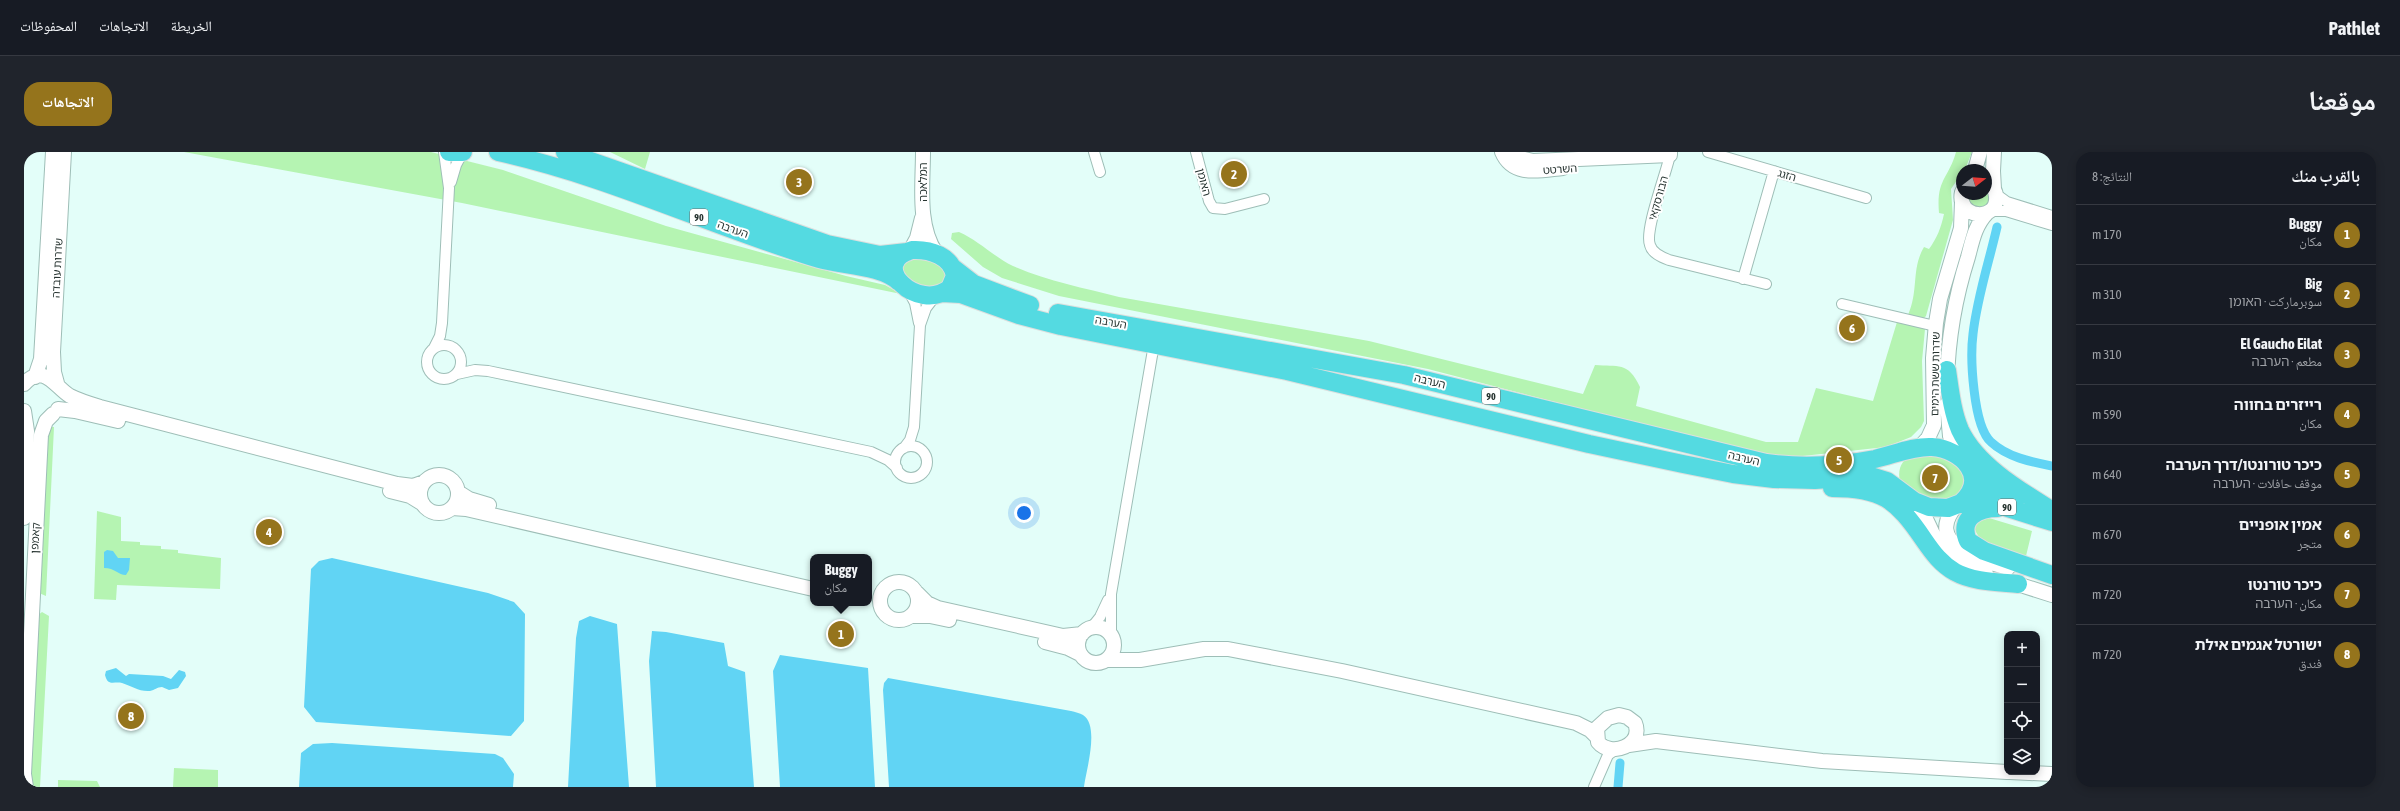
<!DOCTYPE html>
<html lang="ar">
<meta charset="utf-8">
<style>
:root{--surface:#171b24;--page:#20242c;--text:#f1f3f6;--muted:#9ea1a6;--line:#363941;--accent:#95741c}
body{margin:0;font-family:"Asap Condensed","Noto Naskh Arabic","Noto Sans Hebrew",sans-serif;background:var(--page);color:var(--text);direction:rtl}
.controls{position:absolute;right:12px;bottom:12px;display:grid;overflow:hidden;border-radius:8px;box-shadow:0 2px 10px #0003}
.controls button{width:36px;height:36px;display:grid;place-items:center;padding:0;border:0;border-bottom:1px solid var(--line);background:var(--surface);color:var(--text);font:20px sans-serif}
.compass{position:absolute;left:1932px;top:12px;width:36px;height:36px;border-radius:50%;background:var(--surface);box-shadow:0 2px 10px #0003;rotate:73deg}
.you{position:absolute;left:1000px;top:361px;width:14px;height:14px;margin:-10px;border:3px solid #fff;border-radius:50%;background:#1a73e8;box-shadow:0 0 0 6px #1a73e833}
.badge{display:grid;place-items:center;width:26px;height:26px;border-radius:50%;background:var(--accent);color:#fff;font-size:13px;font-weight:700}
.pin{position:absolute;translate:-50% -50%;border:2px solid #fff;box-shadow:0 1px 4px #0006}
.popup{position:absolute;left:786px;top:402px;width:62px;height:52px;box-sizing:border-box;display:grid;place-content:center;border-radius:8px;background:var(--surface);filter:drop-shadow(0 1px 3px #0005);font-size:13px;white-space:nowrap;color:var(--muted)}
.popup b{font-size:15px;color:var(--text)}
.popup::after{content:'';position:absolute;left:50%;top:100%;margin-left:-8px;border:8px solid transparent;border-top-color:var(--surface)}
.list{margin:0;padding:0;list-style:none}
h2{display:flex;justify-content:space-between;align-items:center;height:52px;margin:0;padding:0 16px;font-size:17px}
h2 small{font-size:13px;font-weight:400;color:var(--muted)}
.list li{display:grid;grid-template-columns:26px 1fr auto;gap:12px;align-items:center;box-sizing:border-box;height:60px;padding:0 16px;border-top:1px solid var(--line)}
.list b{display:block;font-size:15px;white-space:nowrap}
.list p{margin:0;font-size:13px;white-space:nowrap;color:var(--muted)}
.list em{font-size:13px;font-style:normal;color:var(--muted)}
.icon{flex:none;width:22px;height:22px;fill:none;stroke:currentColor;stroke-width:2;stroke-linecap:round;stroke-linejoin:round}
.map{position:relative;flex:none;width:2028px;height:635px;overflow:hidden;direction:ltr;border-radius:16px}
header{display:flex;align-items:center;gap:24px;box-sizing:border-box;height:56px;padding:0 20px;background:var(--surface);border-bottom:1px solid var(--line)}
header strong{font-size:19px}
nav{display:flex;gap:22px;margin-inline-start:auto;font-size:14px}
.intro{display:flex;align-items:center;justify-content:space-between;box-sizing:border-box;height:96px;padding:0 24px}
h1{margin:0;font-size:28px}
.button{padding:10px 18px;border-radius:16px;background:var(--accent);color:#fff;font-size:14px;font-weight:700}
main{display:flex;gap:24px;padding:0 24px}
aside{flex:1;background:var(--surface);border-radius:16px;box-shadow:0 2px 10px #0003}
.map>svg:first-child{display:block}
.green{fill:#b5f4b2}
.water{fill:#61d4f4}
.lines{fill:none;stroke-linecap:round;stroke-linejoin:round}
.canal{stroke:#61d4f4;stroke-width:9}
.street-casing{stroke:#9ebeb7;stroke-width:12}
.secondary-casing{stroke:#9ebeb7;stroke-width:16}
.highway-casing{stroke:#dcdfde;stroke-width:20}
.street{stroke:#fff;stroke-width:10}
.secondary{stroke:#fff;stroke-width:14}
.highway{stroke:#54dae1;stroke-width:18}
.labels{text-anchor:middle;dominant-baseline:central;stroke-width:4;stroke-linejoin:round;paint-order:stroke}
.shield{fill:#fff;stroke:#68716f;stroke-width:1}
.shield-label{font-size:10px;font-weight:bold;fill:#273431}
.street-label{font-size:11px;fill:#273431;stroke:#fff}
</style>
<header>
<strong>Pathlet</strong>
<nav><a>الخريطة</a><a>الاتجاهات</a><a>المحفوظات</a></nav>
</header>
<div class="intro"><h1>موقعنا</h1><a class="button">الاتجاهات</a></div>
<main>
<aside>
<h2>بالقرب منك<small>النتائج: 8</small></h2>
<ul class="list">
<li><span class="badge">1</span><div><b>Buggy</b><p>مكان</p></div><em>170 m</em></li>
<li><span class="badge">2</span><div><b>Big</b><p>سوبرماركت · האומן</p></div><em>310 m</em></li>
<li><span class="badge">3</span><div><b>El Gaucho Eilat</b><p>مطعم · הערבה</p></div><em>310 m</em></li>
<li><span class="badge">4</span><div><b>רייזרים בחווה</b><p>مكان</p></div><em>590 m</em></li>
<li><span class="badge">5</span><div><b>כיכר טורונטו/דרך הערבה</b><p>موقف حافلات · הערבה</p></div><em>640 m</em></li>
<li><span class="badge">6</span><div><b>אמין אופניים</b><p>متجر</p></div><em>670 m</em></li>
<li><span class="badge">7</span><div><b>כיכר טורנטו</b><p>مكان · הערבה</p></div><em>720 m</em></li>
<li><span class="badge">8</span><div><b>ישורטל אגמים אילת</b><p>فندق</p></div><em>720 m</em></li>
</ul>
</aside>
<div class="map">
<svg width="2028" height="635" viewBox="0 0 2028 635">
<rect width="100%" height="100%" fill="#e3fef9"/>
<path class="green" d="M160,0h247l72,18 163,56 180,50 39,9 16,9 -439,-91z
M586,0h40l-5,17z
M1932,0h16l-6,15 -15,22 2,31 -27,96 -2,2 -16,-3c11,-25 3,-46 16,-68l5,2c8,-11 12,-21 15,-35l-5,-1c-3,-34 9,-33 17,-61z
M1962,33l7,17 -19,9 -9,-17h21z
M935,80c19,8 35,25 54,34 33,15 71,22 106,31l250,44 214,53 12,-29c23,2 33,-4 45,22l-4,19 130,36h32l18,-54 57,13 24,-79 28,7 -3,32 2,60 -3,6 -10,10 -25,10 -102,11 -25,-3 -331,-86 -369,-73 -57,-18 -19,-11 -32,-28 1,-6z
M894,102l30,15 -4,18 -34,-2 -10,-22z
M26,275h4l-8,169 -7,-3 5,-155z
M1890,301l42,5 7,6 5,26 -32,15 -36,-23c-3,-14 2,-22 14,-29z
M73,359l24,6v24l19,1v3l21,1v3l17,1v3l43,5 -1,31 -103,-4 -1,15 -22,-1z
M1965,366l43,13 -6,25c-18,-6 -49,-8 -52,-31l3,-3z
M18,460l7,4 -9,171h-7l-2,-5 6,-166z
M150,616l44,2v17h-45z
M34,628l39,1 3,6h-42z"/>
<path class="water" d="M83,398l6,1 5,7h12l-1,12 -3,5c-8,0 -11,-7 -22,-7v-16z
M308,406l156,35 26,9 11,12 -1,107 -13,15 -195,-14 -12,-15 7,-138 8,-8z
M566,464l27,8 12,163h-61l8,-149 3,-17z
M628,479l14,1 58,11 4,23 17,6 9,115h-98l-7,-126z
M756,503l88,13 7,119h-95l-7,-116z
M92,516l10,8 3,-2 34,2 8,3 8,-9 6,2 1,4 -8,12 -9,2 -7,-3c-5,0 -7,3 -12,4 -11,1 -18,-5 -28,-8 -8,-2 -14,4 -17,-8l1,-4z
M864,526l183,33c4,1 9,2 12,4 17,11 3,55 1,72h-195l-6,-97 1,-7z
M308,591l163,11 8,4 11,16 -1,13h-214l2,-34 12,-9z"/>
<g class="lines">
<path class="canal" d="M1973,75c-8,35 -20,71 -24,107 -3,23 0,92 18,108 16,15 40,20 61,24
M1594,635l2,-24"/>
<g class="street-casing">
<path id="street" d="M1070,0l6,20
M1172,0l13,49 4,7 12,1 39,-10
M1684,0l158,46
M1646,3c-4,19 -26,76 -20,90 2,8 11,12 19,15l97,24
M427,30l5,-17 7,-13
M1972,42l11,8 45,14
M1966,59h16l46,14
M1719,127l31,-108
M884,138l7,13 4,20
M1818,152l93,22
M403 210a17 17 0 1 1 34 0a17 17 0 1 1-34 0Z
M410,196l6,-12 2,-13 7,-135 -5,-36
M433,222l18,-4 13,1 383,81 17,8 9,8
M871 310a16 16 0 1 1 32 0a16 16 0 1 1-32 0Z
M880,296l6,-8 4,-13 6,-102 6,-17 10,-13
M1068,475l8,-10 8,-17
M1087,483v-41l43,-250
M1570,635l14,-32 8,-6"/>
</g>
<g class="secondary-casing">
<path id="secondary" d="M899,0c0,32 -6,73 13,101
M1478,0c11,26 39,18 61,16
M1489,0l7,6 13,3 137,-6v-3
M1951,18l5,-18
M1970,37l-1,-18 1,-19
M1938,40c-6,27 36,30 34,5 0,-7 -4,-12 -10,-16
M886,99l7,-13 5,-20
M11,225l6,-18 12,-207
M1923,229c1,-43 8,-83 21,-124 4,-15 7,-32 19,-44
M33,231l-3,-11 -1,-20 11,-200
M0,232c20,-22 31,3 46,12 10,5 20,8 30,11l297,77 16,2 11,-4
M1923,252l3,32 8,19
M34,257l17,2 43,10
M0,259l3,20 -3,87
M1895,296l9,-10 6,-13 -1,-67 3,-35 4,-24 21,-71 1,-26
M396 342a19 19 0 1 1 38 0a19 19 0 1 1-38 0Z
M366,339l20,5 13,8
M434,340l11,7 20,6
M1891,349c9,11 13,23 19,35 11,22 30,31 52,38
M1933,353c-35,39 24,55 51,63
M428,356l14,1 347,80
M1984,429l44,14
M856 449a19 19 0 1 1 38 0a19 19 0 1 1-38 0Z
M893,441l10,10 11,5 125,28 19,-2
M888,464h18l19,4
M1054 493a18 18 0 1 1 36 0a18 18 0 1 1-36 0Z
M1021,490l23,6 12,6
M1082,508h34l64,-11h24l114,22 234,52 14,7 7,7
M1595,563l8,2 8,6c9,22 -24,35 -37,19l-1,-14 11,-10z
M1605,593l27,-4 166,20 185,11
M1986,620l42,2
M2,635l-2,-13 17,-339 5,-14 7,-7"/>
</g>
<g class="highway-casing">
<path id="highway" d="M425,0h14
M474,0c110,24 213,74 321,107 24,7 62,6 80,23
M541,0l262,92 53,11 27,-3
M888,98c18,-1 40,6 43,26l-5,12c-32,26 -84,-24 -38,-38z
M928,115l22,17 56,21
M918,141l19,1 58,21 42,11 226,45 302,73 94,20 50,10 41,5 41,1 56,-4 16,5 27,20 15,6 19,1 21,-8h13l70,22
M1034,161l346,62 362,88c37,5 72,3 109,-4 18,-4 38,-13 57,-12 30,2 58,31 29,56
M1923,218c3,20 5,41 13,60 16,34 57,59 88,78
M1948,320l12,12 33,14
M1808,336c50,0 64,11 92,52 9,13 17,24 31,32 18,10 42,10 63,12
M1974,356c-20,0 -40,10 -30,33l16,10 68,24"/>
</g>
<use href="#street" class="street"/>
<use href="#secondary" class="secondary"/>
<use href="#highway" class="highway"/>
</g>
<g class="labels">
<g class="shield">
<rect x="666" y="57" width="18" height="16" rx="3"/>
<rect x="1458" y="236" width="18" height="16" rx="3"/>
<rect x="1974" y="347" width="18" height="16" rx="3"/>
</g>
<g class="shield-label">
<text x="675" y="65">90</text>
<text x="1467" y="244">90</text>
<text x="1983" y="355">90</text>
</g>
<g class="street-label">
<text transform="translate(1536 17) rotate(-4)">השרטט</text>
<text transform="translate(1763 23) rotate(16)">הזגג</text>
<text transform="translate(899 30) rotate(-90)">המלאכה</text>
<text transform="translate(1180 30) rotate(75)">האומן</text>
<text transform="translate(1634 46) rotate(-74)">הבורסקאי</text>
<text transform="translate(709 77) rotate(20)">הערבה</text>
<text transform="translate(33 116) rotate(-87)">שדרות עובדה</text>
<text transform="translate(1087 170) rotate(10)">הערבה</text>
<text transform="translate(1911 222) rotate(-89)">שדרות ששת הימים</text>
<text transform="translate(1406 229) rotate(14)">הערבה</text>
<text transform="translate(1720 306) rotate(13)">הערבה</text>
<text transform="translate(11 386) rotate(-87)">קאמפן</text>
</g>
</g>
</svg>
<div class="controls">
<button>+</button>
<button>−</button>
<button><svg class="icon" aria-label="locate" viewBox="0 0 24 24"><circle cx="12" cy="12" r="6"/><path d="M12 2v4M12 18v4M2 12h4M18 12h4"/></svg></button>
<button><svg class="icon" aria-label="layers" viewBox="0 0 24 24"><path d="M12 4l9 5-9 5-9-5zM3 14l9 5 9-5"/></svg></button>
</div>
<svg class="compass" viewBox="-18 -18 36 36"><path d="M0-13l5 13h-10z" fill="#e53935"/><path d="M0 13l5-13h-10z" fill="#9ea1a6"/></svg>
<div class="you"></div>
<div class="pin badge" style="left:817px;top:482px">1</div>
<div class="popup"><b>Buggy</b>مكان</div>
<div class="pin badge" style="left:1210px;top:22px">2</div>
<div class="pin badge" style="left:775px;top:30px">3</div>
<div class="pin badge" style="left:245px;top:380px">4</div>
<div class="pin badge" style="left:1815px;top:308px">5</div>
<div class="pin badge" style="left:1828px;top:176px">6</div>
<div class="pin badge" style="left:1911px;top:326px">7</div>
<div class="pin badge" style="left:107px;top:564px">8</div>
</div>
</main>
